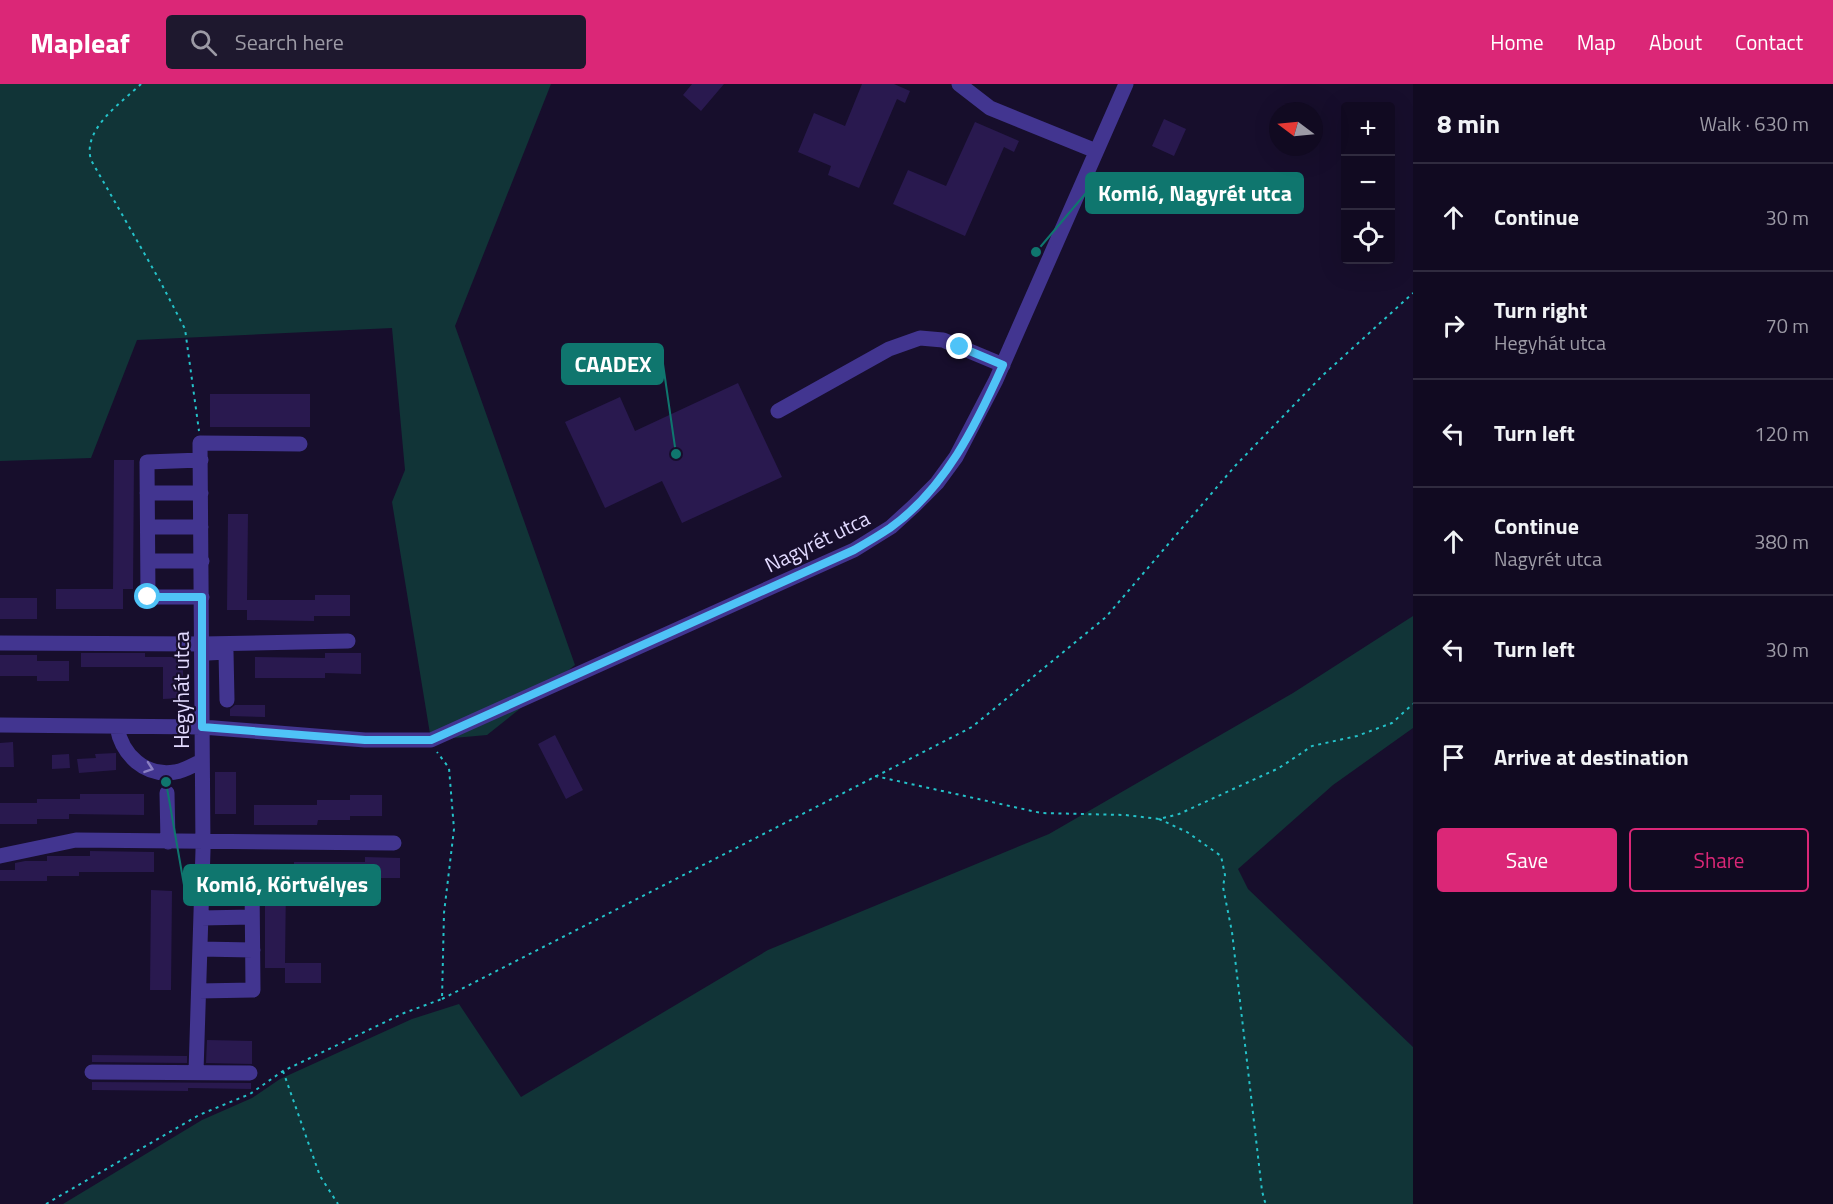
<!DOCTYPE html>
<meta charset="utf-8">
<style>
:root{--surface:#110a21;--page:#1e182e;--text:#f1f3f6;--muted:#9c9aa5;--line:#302b3f;--accent:#db2777}
body{margin:0;font-family:"Titillium Web",sans-serif;background:var(--page);color:var(--text)}
.controls{position:absolute;right:18px;top:18px;display:grid;overflow:hidden;border-radius:6px;box-shadow:0 6px 24px #0002}
.controls button{width:54px;height:54px;display:grid;place-items:center;padding:0;border:0;border-bottom:2px solid var(--line);background:var(--surface);color:var(--text);font:30px sans-serif}
.compass{position:absolute;left:1269px;top:18px;width:54px;height:54px;border-radius:50%;background:var(--surface);box-shadow:0 6px 24px #0002;rotate:286deg}
.stop{position:absolute;width:18px;height:18px;margin:-14px;border:4px solid #4fc3f7;border-radius:50%;background:#fff}
.stop.end{background:#4fc3f7;border-color:#fff;box-shadow:0 2px 6px #0008}
.list{margin:0;padding:0;list-style:none}
h2{display:flex;justify-content:space-between;align-items:center;height:78px;margin:0;padding:0 24px;font-size:26px}
h2 small{font-size:20px;font-weight:400;color:var(--muted)}
.list li{display:grid;grid-template-columns:39px 1fr auto;gap:18px;align-items:center;box-sizing:border-box;height:108px;padding:0 24px;border-top:2px solid var(--line)}
.list b{display:block;font-size:22px;white-space:nowrap}
.list p{margin:0;font-size:20px;white-space:nowrap;color:var(--muted)}
.list em{font-size:20px;font-style:normal;color:var(--muted)}
.actions{display:flex;gap:12px;padding:18px 24px}
.actions a{flex:1;padding:14px 0;border:2px solid var(--accent);border-radius:6px;text-align:center;font-size:21px;color:var(--accent)}
.actions .main{background:var(--accent);color:#fff}
.icon{flex:none;width:33px;height:33px;fill:none;stroke:currentColor;stroke-width:2;stroke-linecap:round;stroke-linejoin:round}
.map{position:relative;flex:none;width:1413px;height:1120px;overflow:hidden}
header{display:flex;align-items:center;gap:36px;box-sizing:border-box;height:84px;padding:0 30px;background:var(--accent);color:#fff}
header strong{font-size:28px}
nav{display:flex;gap:33px;margin-inline-start:auto;font-size:21px}
.search{width:420px;height:54px;background:var(--page);display:flex;align-items:center;gap:15px;box-sizing:border-box;padding:0 21px;border-radius:6px;color:var(--muted);font-size:22px}
main{display:flex}
aside{flex:1;background:var(--surface)}
.map>svg:first-child{display:block}
.green{fill:#113437}
.building{fill:#29194f}
.lines{fill:none;stroke-linecap:round;stroke-linejoin:round}
.path{stroke:#24c2c9;stroke-width:2;stroke-dasharray:3 4.5;stroke-linecap:butt}
.minor{stroke:#423590;stroke-width:15}
.oneway{stroke:#8a7fc2}
.route{stroke:#4fc3f7;stroke-width:8}
.labels{text-anchor:middle;dominant-baseline:central;stroke-width:4.5;stroke-linejoin:round;paint-order:stroke}
.street-label{font-size:21px;fill:#e2daff;stroke:#170e2c}
.leader{fill:none;stroke:#0f766e;stroke-width:2}
.callout-dot{fill:#0f766e;stroke:#170e2c;stroke-width:2}
.callout{fill:#0f766e;stroke:#0f766e;stroke-width:2}
.callout-label{font-size:22px;text-anchor:middle;font-weight:bold;fill:#fff}
</style>
<header>
<strong>Mapleaf</strong>
<div class="search"><svg class="icon" aria-label="search" viewBox="0 0 24 24"><circle cx="10" cy="10" r="6"/><path d="M15 15l6 6"/></svg>Search here</div>
<nav><a>Home</a><a>Map</a><a>About</a><a>Contact</a></nav>
</header>
<main>
<div class="map">
<svg width="1413" height="1120" viewBox="0 0 1413 1120">
<rect width="100%" height="100%" fill="#170e2c"/>
<path class="green" d="M0,0h551l-96,242 120,339 -88,70 -56,5 -39,-238 13,-32 -13,-142 -255,12 -46,118 -91,3z
M1413,532v112l-80,57 -95,84 10,20 165,158v157h-1350l139,-84 50,-22 28,-19 132,-60 47,-15 62,93 247,-147 281,-116 244,-141z"/>
<path class="building" d="M692,0h32l-23,27 -18,-16z
M862,0h32l16,7 -5,12 -8,-4 -38,89 -31,-13 3,-9 -33,-14 16,-39 31,13z
M1164,35l22,10 -12,27 -22,-10z
M975,38l44,19 -5,11 -10,-5 -39,89 -72,-32 15,-34 38,16z
M738,299l44,94 -100,46 -20,-42 -57,27 -40,-86 55,-25 15,34z
M210,310h100v33h-100z
M114,376h20l-1,129h-10v20h-67v-20h57z
M228,430h20l-1,86h68v-5h35v21h-36v5l-67,-1v-10h-20z
M0,514h37v21h-37z
M81,569h64v4h38v41l-20,1v-32h-82z
M325,569h36v21l-36,-1v5h-70v-21l70,1z
M0,571h37v6h32v20h-32v-5h-37z
M235,621h30v12l-35,-1v-7z
M555,651l28,55 -17,9 -28,-55z
M13,658l1,25h-14v-24z
M116,669v17l-37,3 -2,-14 19,-1 -1,-4z
M69,670l1,14 -18,1v-14z
M215,688h21v42h-21z
M80,710h64v21l-75,-1v5h-32v5h-37v-21h37v-4h43z
M350,711h32v21h-32v4h-32l-1,5h-63v-20h63v-5h33z
M90,767l64,1v20h-75v4h-32v5h-47v-11h15v-7l10,-2h22v-5h43z
M365,773l35,1v20h-35l-1,5 -78,-1 -1,81h36v20h-36v-15h-20v-96h29v-10h71z
M151,806l21,1 -1,99h-21z
M207,956l45,1v23l-46,-1z
M92,971l95,1v7l-95,-1z
M92,998l159,1v6l-63,-1v3l-96,-1z"/>
<g class="lines">
<path class="path" d="M141,0c-20,19 -59,45 -50,76l69,121 25,48 14,102
M875,692l166,37 84,2 34,4 20,-5 100,-46 33,-22 45,-10 35,-13 21,-19
M1159,735l28,13 34,24 4,19 -2,12 9,45 30,259 3,11 3,2
M442,915l530,-272 134,-110 129,-151 86,-89 92,-84
M283,987l37,105 18,28
M46,1120l153,-89 51,-21 33,-23 121,-58 38,-14 2,-86 10,-84 -5,-61 -12,-16"/>
<path class="minor" d="M959,0l31,24 106,43
M778,327l111,-62 31,-11 23,2 60,25
M201,376l-54,2 1,135h54
M147,409h54
M148,443h53
M148,477h54
M0,559l203,1 145,-3
M208,569l18,-1 1,48
M0,641l202,2 163,13h66l423,-190 37,-23 23,-21 23,-23 19,-26 40,-77 130,-296
M117,643c5,28 28,50 58,45 9,-1 18,-7 27,-11
M167,709l1,49
M0,772l76,-16 318,3
M201,834l51,-1
M200,865l53,1
M199,907l54,-1 -1,-107 -51,1
M92,988l158,1
M196,988l7,-222 -3,-407 100,1"/>
</g>
<defs><path id="oneway-chevron" d="M-2-3.5L2.5 0L-2 3.5" fill="none" stroke-width="1.6" stroke-linecap="round" stroke-linejoin="round" transform="scale(1.5)"/></defs>
<use class="oneway" href="#oneway-chevron" transform="translate(149 684) rotate(19)"/>
<g class="lines">
<path class="route" d="M148,513h54v130l163,13h66l423,-190c12,-7 24,-14 36,-22 55,-39 86,-103 113,-163l-43,-18"/>
</g>
<g class="labels">
<g class="street-label">
<text transform="translate(817 457) rotate(-26)">Nagyrét utca</text>
<text transform="translate(181 606) rotate(-90)">Hegyhát utca</text>
</g>
</g>
<path class="leader" d="M1036 168L1086 109M676 370L663 280M166 698L184 801"/>
<g class="callout-dot">
<circle cx="1036" cy="168" r="6"/>
<circle cx="676" cy="370" r="6"/>
<circle cx="166" cy="698" r="6"/>
</g>
<g class="callout">
<rect x="1086" y="89" width="217" height="40" rx="6"/>
<rect x="562" y="260" width="101" height="40" rx="6"/>
<rect x="184" y="781" width="196" height="40" rx="6"/>
</g>
<g class="callout-label">
<text x="1195" y="117">Komló, Nagyrét utca</text>
<text x="613" y="288">CAADEX</text>
<text x="282" y="808">Komló, Körtvélyes</text>
</g>
</svg>
<div class="controls">
<button>+</button>
<button>−</button>
<button><svg class="icon" aria-label="locate" viewBox="0 0 24 24"><circle cx="12" cy="12" r="6"/><path d="M12 2v4M12 18v4M2 12h4M18 12h4"/></svg></button>
</div>
<svg class="compass" viewBox="-18 -18 36 36"><path d="M0-13l5 13h-10z" fill="#e53935"/><path d="M0 13l5-13h-10z" fill="#9c9aa5"/></svg>
<div class="stop" style="left:148px;top:513px"></div>
<div class="stop end" style="left:960px;top:263px"></div>
</div>
<aside>
<h2>8 min<small>Walk · 630 m</small></h2>
<ul class="list">
<li><svg class="icon" aria-label="ahead" viewBox="0 0 24 24"><path d="M12 20V5M6 11l6-6 6 6"/></svg><div><b>Continue</b></div><em>30 m</em></li>
<li><svg class="icon" aria-label="right" viewBox="0 0 24 24"><path d="M7 20v-9h11M14 6l5 5-5 5"/></svg><div><b>Turn right</b><p>Hegyhát utca</p></div><em>70 m</em></li>
<li><svg class="icon" aria-label="left" viewBox="0 0 24 24"><path d="M17 20v-9H6M10 6l-5 5 5 5"/></svg><div><b>Turn left</b></div><em>120 m</em></li>
<li><svg class="icon" aria-label="ahead" viewBox="0 0 24 24"><path d="M12 20V5M6 11l6-6 6 6"/></svg><div><b>Continue</b><p>Nagyrét utca</p></div><em>380 m</em></li>
<li><svg class="icon" aria-label="left" viewBox="0 0 24 24"><path d="M17 20v-9H6M10 6l-5 5 5 5"/></svg><div><b>Turn left</b></div><em>30 m</em></li>
<li><svg class="icon" aria-label="arrive" viewBox="0 0 24 24"><path d="M6 21V4h12l-3 4 3 4H6"/></svg><div><b>Arrive at destination</b></div></li>
</ul>
<div class="actions"><a class="main">Save</a><a>Share</a></div>
</aside>
</main>
